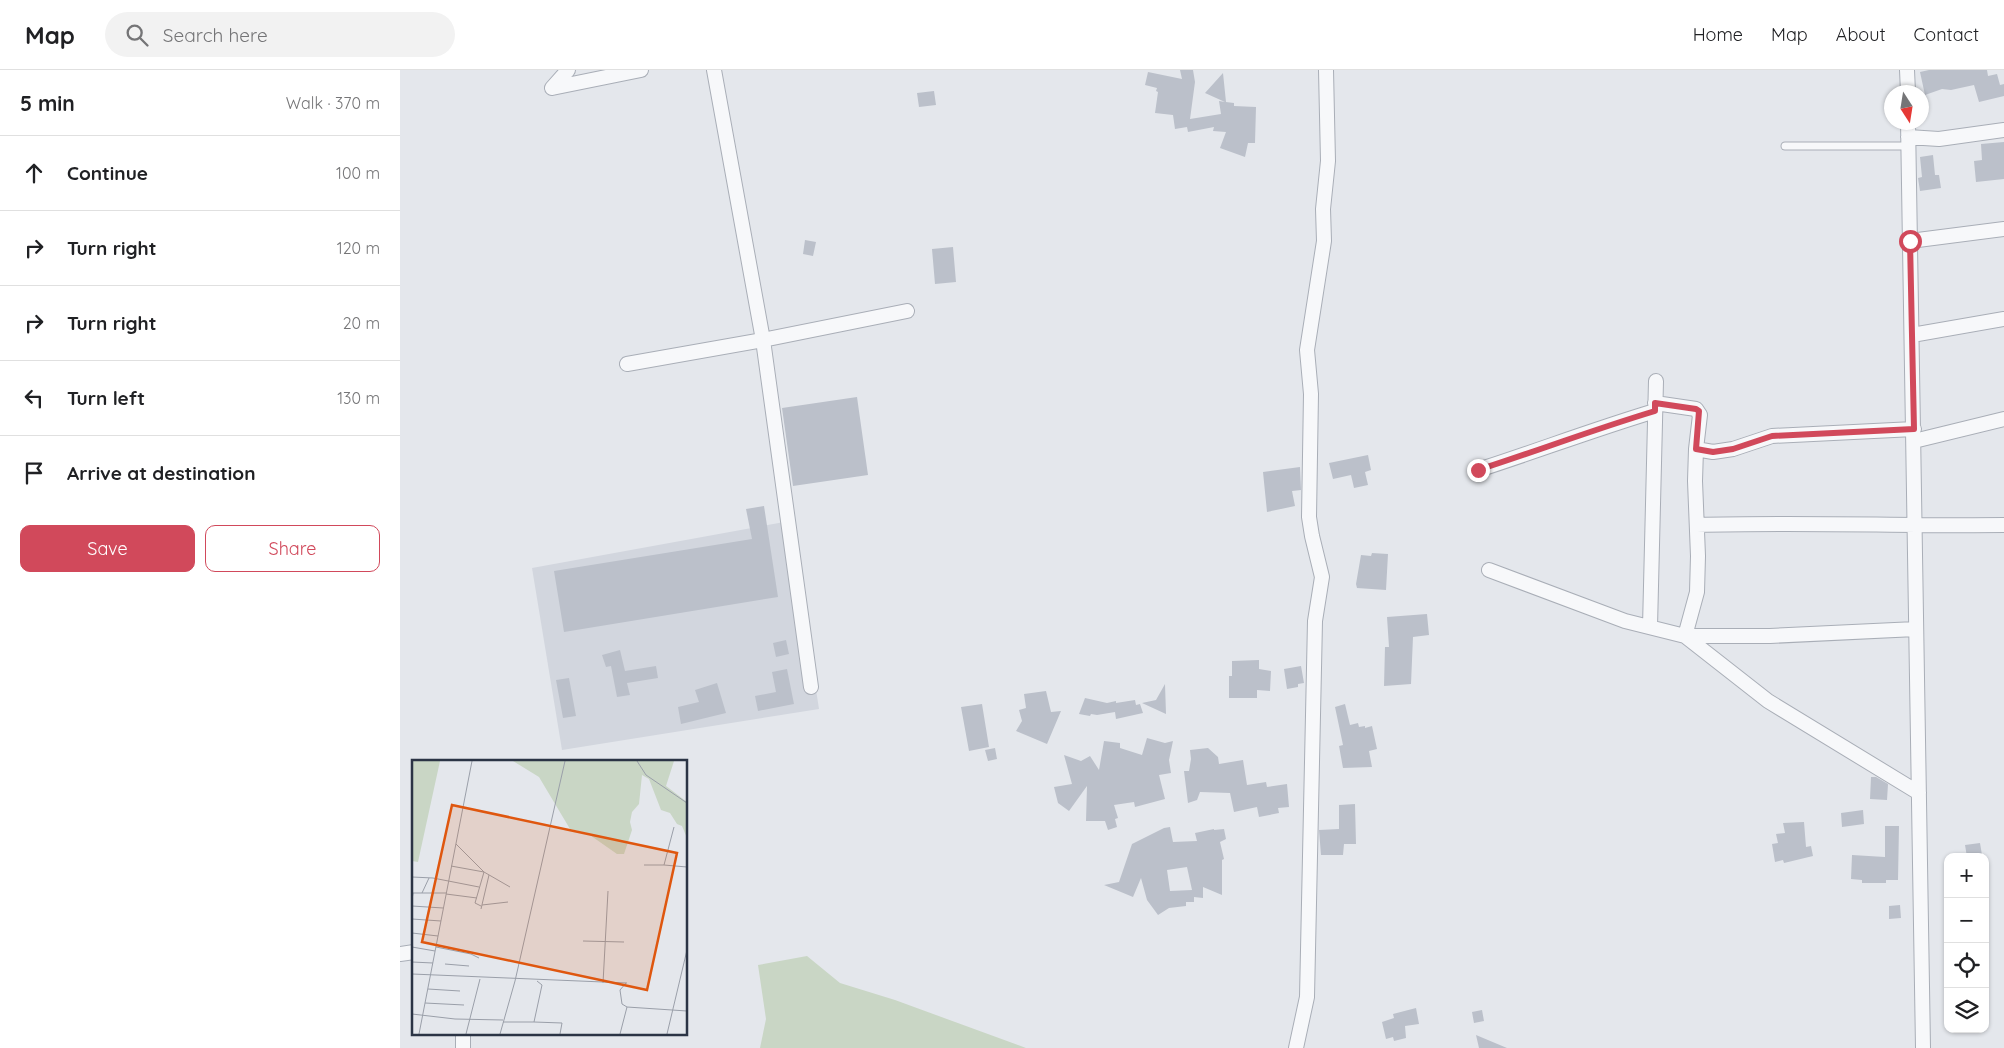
<!DOCTYPE html>
<meta charset="utf-8">
<style>
:root{--surface:#fff;--page:#f2f2f2;--text:#202124;--muted:#757577;--line:#e0e0e0;--accent:#d1495b}
body{margin:0;font-family:Quicksand,sans-serif;background:var(--page);color:var(--text)}
.controls{position:absolute;right:15px;bottom:15px;display:grid;overflow:hidden;border-radius:10px;box-shadow:0 1px 4px #0004}
.controls button{width:45px;height:45px;display:grid;place-items:center;padding:0;border:0;border-bottom:1px solid var(--line);background:var(--surface);color:var(--text);font:25px sans-serif}
.compass{position:absolute;left:1484px;top:15px;width:45px;height:45px;border-radius:50%;background:var(--surface);box-shadow:0 1px 4px #0004;rotate:168deg}
.stop{position:absolute;width:15px;height:15px;margin:-11px;border:4px solid #d1495b;border-radius:50%;background:#fff}
.stop.end{background:#d1495b;border-color:#fff;box-shadow:0 1px 5px #0008}
.list{margin:0;padding:0;list-style:none}
h2{display:flex;justify-content:space-between;align-items:center;height:65px;margin:0;padding:0 20px;font-size:21px}
h2 small{font-size:16px;font-weight:400;color:var(--muted)}
.list li{display:grid;grid-template-columns:32px 1fr auto;gap:15px;align-items:center;box-sizing:border-box;height:75px;padding:0 20px;border-top:1px solid var(--line)}
.list b{display:block;font-size:19px;white-space:nowrap}
.list em{font-size:16px;font-style:normal;color:var(--muted)}
.actions{display:flex;gap:10px;padding:15px 20px}
.actions a{flex:1;padding:11px 0;border:1px solid var(--accent);border-radius:10px;text-align:center;font-size:18px;color:var(--accent)}
.actions .main{background:var(--accent);color:#fff}
.icon{flex:none;width:28px;height:28px;fill:none;stroke:currentColor;stroke-width:2;stroke-linecap:round;stroke-linejoin:round}
.map{position:relative;flex:none;width:1604px;height:978px;overflow:hidden}
header{display:flex;align-items:center;gap:30px;box-sizing:border-box;height:70px;padding:0 25px;background:var(--surface);border-bottom:1px solid var(--line)}
header strong{font-size:24px}
nav{display:flex;gap:28px;margin-inline-start:auto;font-size:18px}
.search{width:350px;height:45px;background:var(--page);display:flex;align-items:center;gap:12px;box-sizing:border-box;padding:0 18px;border-radius:28px;color:var(--muted);font-size:19px}
main{display:flex}
aside{flex:1;background:var(--surface)}
.map>svg:first-child{display:block}
.built{fill:#d2d6de}
.green{fill:#c9d6c5}
.building{fill:#bbc0ca;fill-rule:evenodd}
.lines{fill:none;stroke-linecap:round;stroke-linejoin:round}
.service-casing{stroke:#a9aeb7;stroke-width:9}
.minor-casing{stroke:#a9aeb7;stroke-width:16}
.service{stroke:#f7f8fa;stroke-width:7}
.minor{stroke:#f7f8fa;stroke-width:14}
.route{stroke:#d1495b;stroke-width:6}
.inset-road{fill:none;stroke:#9a9fa9;stroke-width:1}
.view{fill:#df570f;fill-opacity:0.15;stroke:#df570f;stroke-width:2.5}
.inset-edge{fill:none;stroke:#2b3445;stroke-width:2.5}
</style>
<header>
<strong>Map</strong>
<div class="search"><svg class="icon" aria-label="search" viewBox="0 0 24 24"><circle cx="10" cy="10" r="6"/><path d="M15 15l6 6"/></svg>Search here</div>
<nav><a>Home</a><a>Map</a><a>About</a><a>Contact</a></nav>
</header>
<main>
<aside>
<h2>5 min<small>Walk · 370 m</small></h2>
<ul class="list">
<li><svg class="icon" aria-label="ahead" viewBox="0 0 24 24"><path d="M12 20V5M6 11l6-6 6 6"/></svg><div><b>Continue</b></div><em>100 m</em></li>
<li><svg class="icon" aria-label="right" viewBox="0 0 24 24"><path d="M7 20v-9h11M14 6l5 5-5 5"/></svg><div><b>Turn right</b></div><em>120 m</em></li>
<li><svg class="icon" aria-label="right" viewBox="0 0 24 24"><path d="M7 20v-9h11M14 6l5 5-5 5"/></svg><div><b>Turn right</b></div><em>20 m</em></li>
<li><svg class="icon" aria-label="left" viewBox="0 0 24 24"><path d="M17 20v-9H6M10 6l-5 5 5 5"/></svg><div><b>Turn left</b></div><em>130 m</em></li>
<li><svg class="icon" aria-label="arrive" viewBox="0 0 24 24"><path d="M6 21V4h12l-3 4 3 4H6"/></svg><div><b>Arrive at destination</b></div></li>
</ul>
<div class="actions"><a class="main">Save</a><a>Share</a></div>
</aside>
<div class="map">
<svg width="1604" height="978" viewBox="0 0 1604 978">
<rect width="100%" height="100%" fill="#e4e7ec"/>
<path class="built" d="M390,451l29,188 -257,41 -30,-182z"/>
<path class="green" d="M407,886l33,27 55,17 131,48h-266l6,-29 -8,-54z"/>
<path class="building" d="M780,0h13l2,12 -5,37 31,-5 -2,-13 6,1 -20,-9 18,-20 3,29 8,1v3l22,1 -1,36h-7l-3,14 -25,-9 6,-16 -13,-1 1,-4 -26,5 -1,-5 -12,2 -2,-14 -18,-2 3,-21 -2,-1 1,-3 -12,-3 3,-13 34,7z
M1529,0h58l1,6 9,-2 3,11 4,-1v12l-25,6 -5,-17 -23,5 -9,-1 -17,6 -5,-23z
M534,21l2,14 -17,2 -2,-14z
M1604,72v37l-28,3 -2,-21 8,-1 -1,-16z
M1533,85l2,20h4l2,13 -21,3 -2,-13 4,-1 -2,-20z
M405,170l11,2 -3,14 -10,-2z
M553,177l3,35 -21,2 -3,-35z
M457,327l11,78 -75,11 -11,-78z
M968,385l3,15 -6,2 3,13 -14,3 -3,-13 -18,4 -4,-16z
M900,397l1,23 -9,1 3,15 -28,6 -4,-40z
M364,436l14,91 -214,35 -10,-61 198,-32 -6,-30z
M972,483l16,1 -2,36 -29,-2 -1,-4 5,-29 10,1z
M1027,544l2,21 -16,2 -2,47 -27,2 1,-39h4l-2,-30z
M386,570l3,14 -13,3 -3,-14z
M220,580l5,21 31,-5 2,12 -31,5 3,12 -13,2 -6,-31 -5,1 -4,-12z
M859,590v9l12,2 -1,20 -13,-1v8h-28v-22h3v-15z
M901,596l3,17 -6,1v3l-11,2 -3,-20z
M387,599l7,35 -36,7 -3,-15 21,-4 -4,-20z
M169,608l7,38 -13,2 -7,-38z
M317,613l9,30 -45,11 -3,-17 21,-5 -4,-12z
M765,614l1,30 -24,-11 14,-3z
M646,621l5,21 10,-1 -14,33 -31,-13 6,-10 -3,-11 7,-2 -2,-14z
M685,628l22,5 9,-2v2l19,-3 1,5 4,-1 3,9 -27,6 -1,-7 -18,3 -6,-1 -1,2 -11,-2z
M582,634l7,43 -20,4 -8,-44z
M945,634l5,21 8,-2 1,4 6,-1v2l7,-2 5,23 -8,2 3,16 -29,1 -4,-22 4,-1 -8,-38z
M747,668l18,5 8,-2 -4,19 2,13 -12,2 6,24 -30,8 -1,-5 -20,3 4,13 -3,1 2,8 -9,3 -3,-9h-19l1,-35 -18,25 -11,-8 -4,-16 18,-3 -8,-29 17,6 9,-5 9,14 5,-29 16,2v5l22,7z
M595,678l2,11 -9,2 -3,-11z
M808,678l10,9 1,7 24,-4 4,25 19,-3 1,5 20,-3 2,23 -11,1 1,5 -20,4 -2,-10 -23,5 -4,-19 -30,-1 -3,8 -9,3 -4,-32h5l2,-12 -1,-9z
M1471,707h5l12,7 -1,16 -17,-1z
M955,734l1,40h-12l-1,11h-22l-2,-25 20,-1v-24z
M1463,740l1,14 -22,3 -1,-14z
M1404,752l2,25 5,-1 2,10 -29,7 -1,-3 -8,2 -3,-18 6,-1 -2,-9 9,-1 -2,-10z
M1485,756h14l-1,54h-12v3h-24v-3l-11,-1 1,-24 33,2z
M770,757l3,15 24,-1 -2,-8 19,-4v1l10,-1 2,10 -6,3 4,17 -2,1v35l-19,-8v11l-9,-1v5h-8v4l-17,2 -11,7 -11,-15 -6,-22 -8,19 -29,-12 15,-3 13,-38 32,-16zM787,797l5,23 -22,1 -3,-21z
M1580,773l2,12 -15,2 -2,-12z
M1500,835l1,13 -12,1v-13z
M1016,938l3,16 -14,2 1,12 -12,3 -1,-4 -7,2 -4,-17 12,-4 -1,-4z
M1082,940l2,11 -10,2 -2,-11z
M1076,965l31,13h-28z"/>
<g class="lines">
<g class="service-casing">
<path id="service" d="M1385,76h123"/>
</g>
<g class="minor-casing">
<path id="minor" d="M314,0l49,270 48,347
M1507,0l1,22
M152,18l89,-18
M152,18l16,-18
M1508,52l15,926
M1508,67l31,2 65,-9
M1510,171l94,-12
M1512,265l92,-16
M227,294l136,-24 144,-29
M1255,333l41,6 4,6 -4,34 -1,32 3,75 -1,36 -12,44 83,65 151,92
M1514,371l90,-22
M1296,379l17,3 20,-3 39,-13 142,-7
M1078,400c59,-19 117,-41 177,-59
M1297,455c102,-3 205,1 307,0
M1089,500l136,51 60,15h85l146,-7
M1250,557l6,-246
M0,884l14,-2
M63,978v-14
M896,978l11,-51 8,-376 7,-44 -10,-41 -3,-19 2,-123 -4,-44 17,-109 -1,-32 5,-48 -2,-91"/>
</g>
<use href="#service" class="service"/>
<use href="#minor" class="minor"/>
</g>
<g class="lines">
<path class="route" d="M1078,400c59,-19 117,-41 177,-59v-8l41,6 3,2 -3,38 17,3 20,-3 39,-13 142,-7 -4,-188"/>
</g>
<g transform="translate(12 690)">
<rect width="275" height="275" fill="#e4e7ec"/>
<path d="M1,1h27l-22,101 -6,-1zM101,1h161l-8,25 21,16v36l-5,-12 -5,-2 -7,-11 -9,-3 -12,-31 -7,-4 -3,29 -7,8 -2,10 2,8 -8,24h-7l-30,-21 -17,-4 -31,-52z" fill="#c9d6c5"/>
<path class="inset-road" d="M225,1l9,14 41,28M262,67l-10,38 23,2M44,84l28,28 -9,31 6,3M232,105h20M39,106l33,6 26,15M0,117l21,1 46,9M10,133h24M34,134l31,4M0,140l1,-7h9l7,-15M70,145l26,-3M0,146l31,2M69,149l8,-34M0,159l29,2M0,173l26,3M171,181l41,1M0,187l23,4M24,187l35,7 8,4M0,202l21,1M33,204l24,2M0,214l215,9M191,223l5,-92M16,229l32,2M13,243l39,2M215,247l60,4M0,254l43,5 48,1M91,262h31l8,-37 -5,-4M122,262l28,1 -2,11M7,274l53,-273M54,274l14,-55M88,274l15,-53 50,-220M208,274l7,-27 -5,-3 -2,-14 6,-7M255,274l20,-84"/>
<path class="view" d="M40,45l225,48 -30,137 -225,-48z"/>
<rect width="275" height="275" class="inset-edge"/>
</g>
</svg>
<div class="controls">
<button>+</button>
<button>−</button>
<button><svg class="icon" aria-label="locate" viewBox="0 0 24 24"><circle cx="12" cy="12" r="6"/><path d="M12 2v4M12 18v4M2 12h4M18 12h4"/></svg></button>
<button><svg class="icon" aria-label="layers" viewBox="0 0 24 24"><path d="M12 4l9 5-9 5-9-5zM3 14l9 5 9-5"/></svg></button>
</div>
<svg class="compass" viewBox="-18 -18 36 36"><path d="M0-13l5 13h-10z" fill="#e53935"/><path d="M0 13l5-13h-10z" fill="#757577"/></svg>
<div class="stop" style="left:1510px;top:171px"></div>
<div class="stop end" style="left:1078px;top:400px"></div>
</div>
</main>
